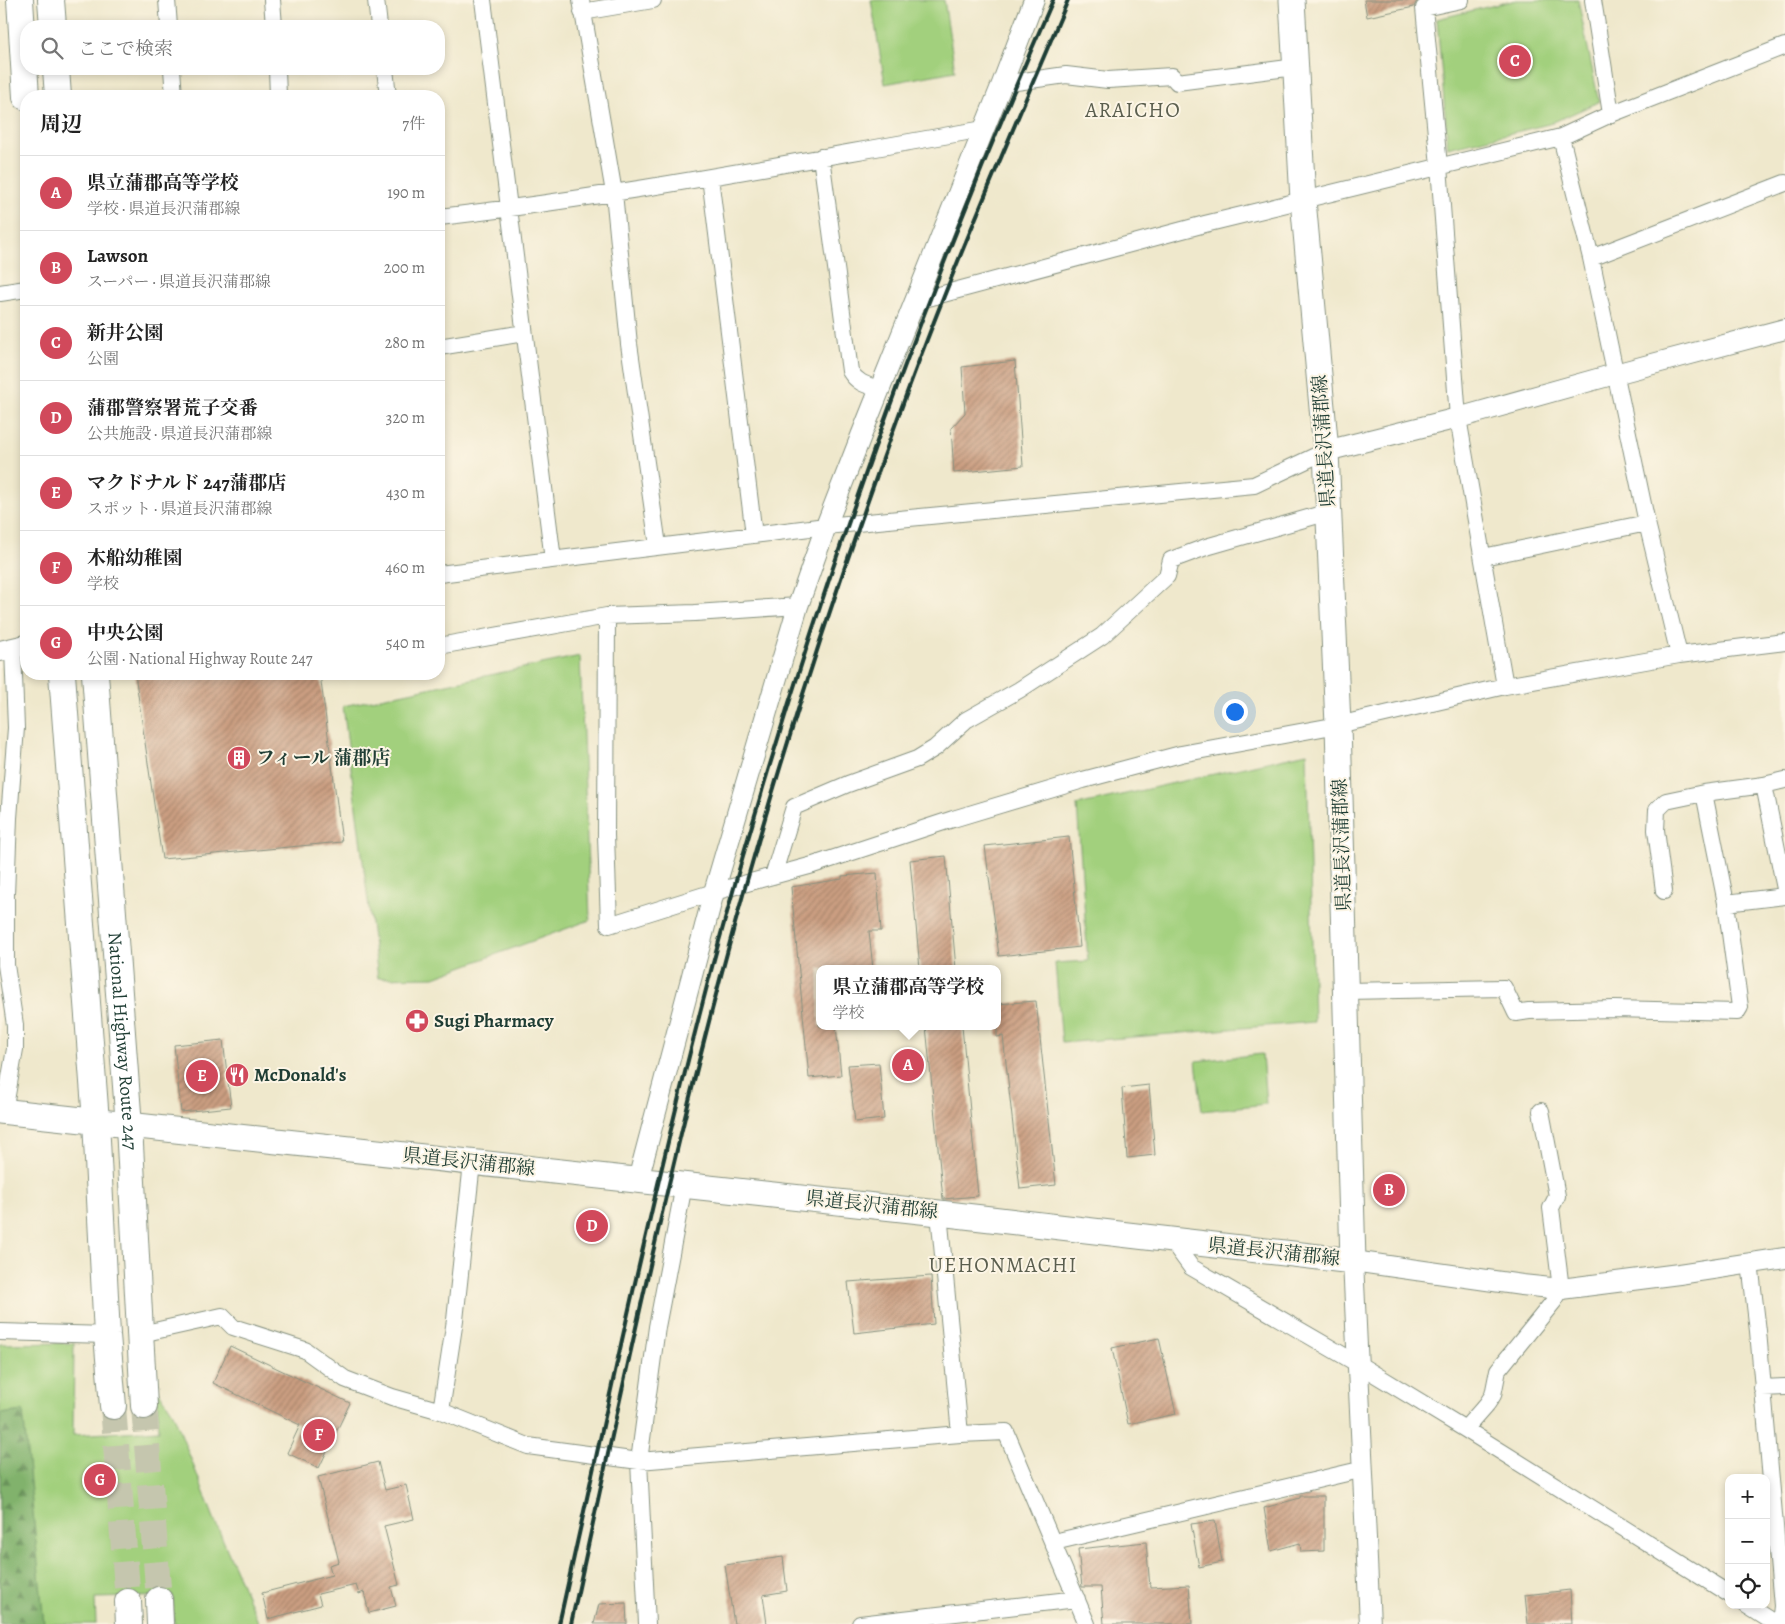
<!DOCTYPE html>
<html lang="ja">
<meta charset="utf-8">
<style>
:root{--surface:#fff;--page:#f6f6f6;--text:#222;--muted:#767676;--line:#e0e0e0;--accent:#d1495b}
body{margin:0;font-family:Alegreya,"Noto Serif JP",serif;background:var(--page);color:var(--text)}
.controls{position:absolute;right:15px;bottom:15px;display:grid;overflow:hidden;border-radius:10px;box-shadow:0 2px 8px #0003}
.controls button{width:45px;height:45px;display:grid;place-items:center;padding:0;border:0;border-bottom:1px solid var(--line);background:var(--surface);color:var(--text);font:25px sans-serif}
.you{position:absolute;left:1234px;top:711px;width:18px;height:18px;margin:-12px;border:4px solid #fff;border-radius:50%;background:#1a73e8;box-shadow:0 0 0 8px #1a73e833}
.badge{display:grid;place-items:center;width:32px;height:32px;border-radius:50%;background:var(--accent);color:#fff;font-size:16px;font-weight:700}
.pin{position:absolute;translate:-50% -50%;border:2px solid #fff;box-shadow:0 1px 5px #0006}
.popup{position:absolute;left:816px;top:965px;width:185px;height:65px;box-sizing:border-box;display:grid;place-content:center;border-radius:10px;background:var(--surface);filter:drop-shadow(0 1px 4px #0005);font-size:16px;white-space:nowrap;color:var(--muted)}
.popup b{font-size:19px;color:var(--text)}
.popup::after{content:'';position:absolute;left:50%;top:100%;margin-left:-10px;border:10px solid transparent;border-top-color:var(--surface)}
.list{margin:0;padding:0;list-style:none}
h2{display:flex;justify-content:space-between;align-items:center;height:65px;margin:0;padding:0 20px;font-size:21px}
h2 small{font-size:16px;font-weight:400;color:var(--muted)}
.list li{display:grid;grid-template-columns:32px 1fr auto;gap:15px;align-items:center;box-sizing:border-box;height:75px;padding:0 20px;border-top:1px solid var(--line)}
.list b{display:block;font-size:19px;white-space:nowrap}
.list p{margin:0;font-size:16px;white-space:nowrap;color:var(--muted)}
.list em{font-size:16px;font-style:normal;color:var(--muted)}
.icon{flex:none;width:28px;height:28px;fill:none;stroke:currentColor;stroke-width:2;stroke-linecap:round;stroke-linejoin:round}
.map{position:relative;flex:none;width:1785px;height:1624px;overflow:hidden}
.search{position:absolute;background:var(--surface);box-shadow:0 2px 8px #0003;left:20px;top:20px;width:425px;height:55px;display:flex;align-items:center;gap:12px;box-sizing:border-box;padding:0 18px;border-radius:20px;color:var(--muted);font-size:19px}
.panel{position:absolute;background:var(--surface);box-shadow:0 2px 8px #0003;left:20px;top:90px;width:425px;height:590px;border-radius:20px}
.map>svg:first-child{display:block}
.green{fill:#a2d07d;stroke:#608658}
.forest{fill:url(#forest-firs);stroke:#507850}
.building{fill:url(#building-hatch)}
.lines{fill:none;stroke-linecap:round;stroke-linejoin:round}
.trunk-tunnel{stroke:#c5c6ae;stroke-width:26;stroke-dasharray:26 13;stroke-linecap:butt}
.minor-casing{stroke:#879280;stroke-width:18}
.tertiary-casing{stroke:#879280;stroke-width:22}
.primary-casing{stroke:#879280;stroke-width:27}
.trunk-casing{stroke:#879280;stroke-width:28}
.minor{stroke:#fff;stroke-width:16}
.tertiary{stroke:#fff;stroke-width:20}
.primary{stroke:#fff;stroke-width:25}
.trunk{stroke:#fff;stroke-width:26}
.rail{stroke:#1f3d34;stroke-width:4}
.labels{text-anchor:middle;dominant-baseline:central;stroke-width:4;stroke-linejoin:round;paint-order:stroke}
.street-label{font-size:19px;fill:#1f3d34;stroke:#fcf5e5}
.poi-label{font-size:19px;font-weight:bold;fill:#1f3d34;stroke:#fcf5e5;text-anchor:start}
.quarter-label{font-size:21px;letter-spacing:1px;fill:#5b5f4f;stroke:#fcf5e5}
</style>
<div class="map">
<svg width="1785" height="1624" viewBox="0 0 1785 1624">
<defs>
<pattern id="forest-firs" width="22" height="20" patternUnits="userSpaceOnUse" patternTransform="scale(1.25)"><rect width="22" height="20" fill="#81b26c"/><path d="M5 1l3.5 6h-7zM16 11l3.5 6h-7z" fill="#69925a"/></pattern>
<pattern id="building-hatch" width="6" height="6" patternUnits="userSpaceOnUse" patternTransform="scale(1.25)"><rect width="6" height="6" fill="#cb9e81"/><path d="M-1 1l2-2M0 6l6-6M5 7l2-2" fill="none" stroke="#a4826a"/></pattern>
</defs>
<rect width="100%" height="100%" fill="#fcf5e5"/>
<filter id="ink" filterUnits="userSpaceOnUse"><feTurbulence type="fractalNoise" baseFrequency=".02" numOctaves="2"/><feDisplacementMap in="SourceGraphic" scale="10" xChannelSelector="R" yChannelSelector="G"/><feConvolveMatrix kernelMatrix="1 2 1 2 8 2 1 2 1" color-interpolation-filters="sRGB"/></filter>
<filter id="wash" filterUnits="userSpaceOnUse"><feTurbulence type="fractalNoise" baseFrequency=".0096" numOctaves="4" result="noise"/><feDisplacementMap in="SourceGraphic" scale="20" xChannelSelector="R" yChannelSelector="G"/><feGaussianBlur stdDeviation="1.12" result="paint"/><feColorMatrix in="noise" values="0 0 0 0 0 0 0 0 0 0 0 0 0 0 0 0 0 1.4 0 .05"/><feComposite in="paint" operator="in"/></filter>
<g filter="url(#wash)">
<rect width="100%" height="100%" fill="#efe8cc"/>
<path class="green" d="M871,0h73l11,71 -70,13z
M1516,0h62l21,102 -50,22 -101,24 -11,-129z
M580,656l10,264 -156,57 -56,1 -35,-272z
M1307,753l7,269 -252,21 -7,-80 33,-2 -11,-156z
M1262,1054l4,50 -64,7 -6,-50z
M74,1343l-1,92 86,-5 -3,-43 17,26 44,113 42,98h-85l-1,-28 -78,2 1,26h-96v-280z"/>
<path class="forest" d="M23,1411l21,213h-44v-210z"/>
<g id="blocks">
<path class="building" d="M1364,0h53v1l-3,6 -47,10z
M1015,361l8,105 -69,7 -3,-45 14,-15 -3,-46z
M135,674h185l22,168 -180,17z
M1069,837l11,110 -81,9 -14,-110z
M946,856l10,113h-36l-10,-109z
M877,873l4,58h-12l4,38h-54v57h17l5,49 -32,3 -18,-191 51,-8v-3z
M1036,1001l20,184 -36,4 -17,-153 -6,1v-33z
M926,1026h36l16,170 -35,3z
M223,1040l8,67 -50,5 -7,-67z
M879,1063l5,56 -29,3 -7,-57z
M1149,1085l6,70 -28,3 -5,-70z
M931,1276l3,48 -80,9 -6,-51z
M1159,1338l17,76 -48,10 -16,-76z
M230,1346l120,57 -31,65 -32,-15 13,-28 -87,-42z
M378,1462l7,28 21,-5 8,34 -30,7 15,59 -8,2 5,19 -27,7 -5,-21 -5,2 -3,-9 -38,9 3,11 -53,14 -6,-26 70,-18 -3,-10 10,-3 -21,-85z
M1300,1496h24v55l-23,1 -1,-9 -29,8 -7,-43 36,-10z
M1215,1521l7,41 -23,5 -8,-43z
M1146,1542l4,45 39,-2 3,39h-88l-3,-37h-19l-4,-38z
M783,1557l4,34 -24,4 4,29h-33l-9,-59z
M1570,1590l2,34h-44l-3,-29z
M626,1603l1,21h-33l5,-20z"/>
</g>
</g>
<g filter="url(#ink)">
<use href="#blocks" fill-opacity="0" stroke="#879280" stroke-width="1"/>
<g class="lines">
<path class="trunk-tunnel" d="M113,1406l15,196
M144,1406l15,194"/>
<g class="minor-casing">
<path id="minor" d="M167,0l2,26
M272,0l2,26
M376,0l3,26
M483,0l70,560
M581,0l33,193 15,151 29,202
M1461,0l-37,8 15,158 19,252 47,268
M1593,0l18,114
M582,12l71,-12
M172,69l2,27
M277,69l1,27
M385,69l3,27
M1002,84l64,-9 42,5 64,-4 5,6 119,-15
M1561,137l30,121 56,265 32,132
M821,157l29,214c7,12 16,14 29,18
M710,177l44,358
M439,217c183,-21 364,-57 545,-88
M1591,258l194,-75
M0,293l26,-4
M913,302l292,-78 356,-87 50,-23 174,-68
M439,347l85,-14
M1483,557l164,-34
M439,574l387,-48 428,-41 72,-34
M607,616l-1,219 3,90 105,-33 99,-27 140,-46 130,-39 98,-26 157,-29 167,-39 174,-31 106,-13
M439,646l168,-30 88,-3 103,-7
M1764,785l21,104
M773,876l21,-69 54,-23 69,-25 18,-11 31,-28 53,-30 83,-54 65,-60 4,-16 35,-13 123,-35
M1664,891l-8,-61 1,-20 9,-9 38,-8
M1726,903l59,-7
M1346,991l158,-3 12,25 13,-2 85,-2 123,3 3,-5 -14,-104 -22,-110 60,-8 21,-5
M4,1112l11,-63v-24l-9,-60v-70l3,-77 7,-90 -3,-79
M939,1213l21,221
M1172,1241l19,26 167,97 107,65 264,165
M1750,1263l8,68 24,275 -2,18
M0,1332l107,3
M141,1334l81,-18 11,11 72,23 40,29 47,18 49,14 87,35 111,15 321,-27 46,-2 81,192
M1762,1388l23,-1
M441,1411l14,-91 17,-157
M1465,1429l22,-25 6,-9 5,-25 56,-69 7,-12 -10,-81 6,-12 -16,-85
M1054,1542l310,-73
M1746,1605l30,19
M647,1624l-8,-163 18,-134 27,-142
M860,1624l217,-25"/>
</g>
<g class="tertiary-casing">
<path id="tertiary" d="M1326,451l132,-33 157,-44 170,-45
M0,651l26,-6
M638,1180l76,-288 84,-286 28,-80 35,-90 141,-352 32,-84
M1370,1624l-17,-363 169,24 39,4 118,-15 106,-16"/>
</g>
<g class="primary-casing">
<path id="primary" d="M0,1111l939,102 414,48 -15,-536 -12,-274 -23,-251 -11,-200"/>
</g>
<g class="trunk-casing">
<g id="trunk">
<path d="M20,0l6,97"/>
<path d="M51,0l2,26"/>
<path d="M56,69l2,27"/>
<path d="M62,674l34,447 11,214 6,71"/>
<path id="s1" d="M95,674l34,452 15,280"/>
<path d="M159,1600l1,24"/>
<path d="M128,1602l1,22"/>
</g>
</g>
<use href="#minor" class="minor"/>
<use href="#tertiary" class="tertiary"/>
<use href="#primary" class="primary"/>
<use href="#trunk" class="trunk"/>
<path class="rail" d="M559,1624c21,-95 42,-189 63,-284 30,-133 61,-267 97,-399 88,-321 200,-636 334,-941
M571,1624c57,-262 112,-524 187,-782 41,-142 88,-283 139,-422 51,-142 112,-281 171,-420"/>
</g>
</g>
<defs>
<g id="building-disc" transform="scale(1.25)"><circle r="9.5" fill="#d1495b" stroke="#fcf5e5"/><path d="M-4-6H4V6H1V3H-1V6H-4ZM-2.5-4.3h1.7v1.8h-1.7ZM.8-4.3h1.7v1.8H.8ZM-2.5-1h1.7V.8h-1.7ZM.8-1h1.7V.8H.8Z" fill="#fff"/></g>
<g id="pharmacy-disc" transform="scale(1.25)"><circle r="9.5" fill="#d1495b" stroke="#fcf5e5"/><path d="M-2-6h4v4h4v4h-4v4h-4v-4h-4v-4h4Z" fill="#fff"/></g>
<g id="restaurant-disc" transform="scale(1.25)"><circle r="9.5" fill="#d1495b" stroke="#fcf5e5"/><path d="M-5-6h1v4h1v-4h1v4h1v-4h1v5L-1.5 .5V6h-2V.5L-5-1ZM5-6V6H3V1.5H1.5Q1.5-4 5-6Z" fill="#fff"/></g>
</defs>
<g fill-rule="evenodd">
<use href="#building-disc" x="239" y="758"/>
<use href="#pharmacy-disc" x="417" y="1021"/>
<use href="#restaurant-disc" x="237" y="1075"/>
</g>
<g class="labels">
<g class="street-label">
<text transform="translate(1324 441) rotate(-94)">県道長沢蒲郡線</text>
<text transform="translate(1342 845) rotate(-92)">県道長沢蒲郡線</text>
<text stroke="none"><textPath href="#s1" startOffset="368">National Highway Route 247</textPath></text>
<text transform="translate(469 1162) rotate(6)">県道長沢蒲郡線</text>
<text transform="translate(872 1205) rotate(6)">県道長沢蒲郡線</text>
<text transform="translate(1274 1252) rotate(6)">県道長沢蒲郡線</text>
</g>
<g class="poi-label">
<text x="256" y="758">フィール 蒲郡店</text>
<text x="434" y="1021">Sugi Pharmacy</text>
<text x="254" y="1075">McDonald's</text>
</g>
<g class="quarter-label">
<text x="1133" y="110">ARAICHO</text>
<text x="1003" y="1265">UEHONMACHI</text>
</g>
</g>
</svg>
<div class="controls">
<button>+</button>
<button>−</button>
<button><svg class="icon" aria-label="locate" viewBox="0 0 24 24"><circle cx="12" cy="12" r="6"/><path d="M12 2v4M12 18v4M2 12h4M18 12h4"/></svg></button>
</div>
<div class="you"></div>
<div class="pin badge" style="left:908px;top:1065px">A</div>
<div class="popup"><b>県立蒲郡高等学校</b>学校</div>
<div class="pin badge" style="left:1389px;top:1190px">B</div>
<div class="pin badge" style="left:1515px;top:61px">C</div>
<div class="pin badge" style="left:592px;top:1226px">D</div>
<div class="pin badge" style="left:202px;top:1076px">E</div>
<div class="pin badge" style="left:319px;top:1435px">F</div>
<div class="pin badge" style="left:100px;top:1480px">G</div>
<div class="search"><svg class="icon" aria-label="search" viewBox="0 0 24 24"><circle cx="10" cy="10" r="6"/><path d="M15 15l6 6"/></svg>ここで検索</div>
<section class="panel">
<h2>周辺<small>7件</small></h2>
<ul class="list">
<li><span class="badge">A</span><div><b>県立蒲郡高等学校</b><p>学校 · 県道長沢蒲郡線</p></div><em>190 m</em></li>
<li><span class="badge">B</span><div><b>Lawson</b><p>スーパー · 県道長沢蒲郡線</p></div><em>200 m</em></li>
<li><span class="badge">C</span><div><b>新井公園</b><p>公園</p></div><em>280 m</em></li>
<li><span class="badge">D</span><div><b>蒲郡警察署荒子交番</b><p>公共施設 · 県道長沢蒲郡線</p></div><em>320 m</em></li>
<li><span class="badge">E</span><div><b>マクドナルド 247蒲郡店</b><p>スポット · 県道長沢蒲郡線</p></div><em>430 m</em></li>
<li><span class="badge">F</span><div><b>木船幼稚園</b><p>学校</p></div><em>460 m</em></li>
<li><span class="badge">G</span><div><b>中央公園</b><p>公園 · National Highway Route 247</p></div><em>540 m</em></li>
</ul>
</section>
</div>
